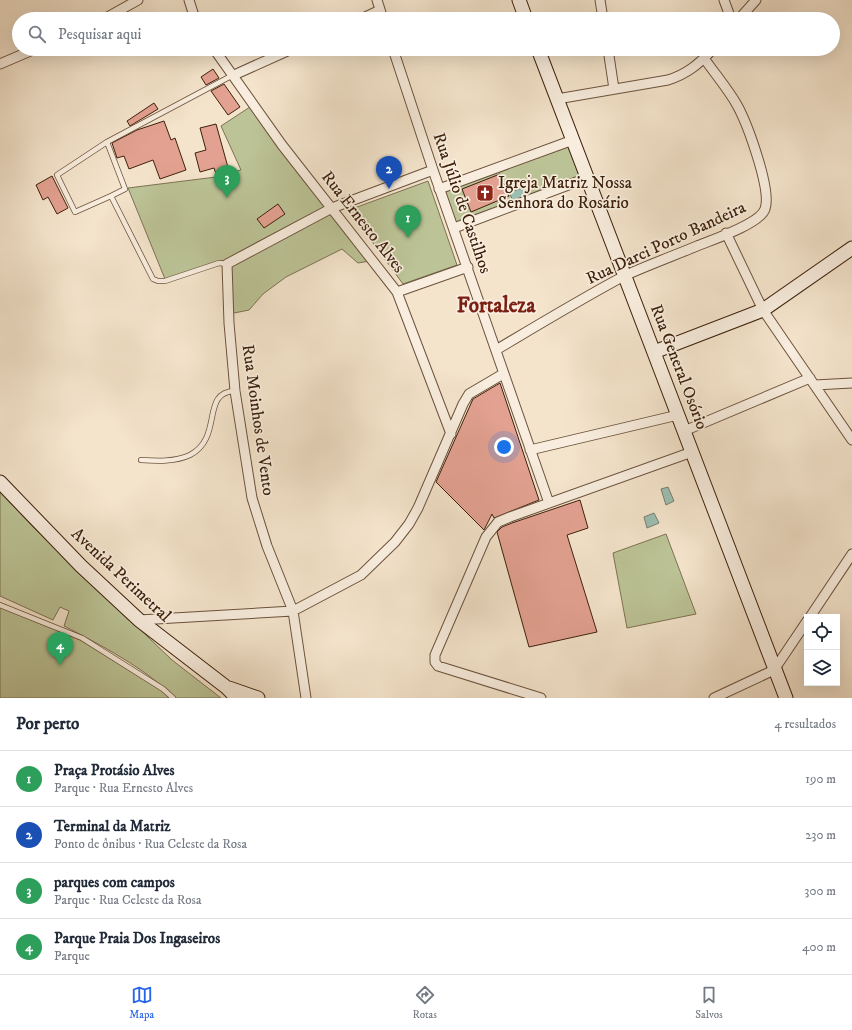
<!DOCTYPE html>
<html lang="pt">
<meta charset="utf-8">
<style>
:root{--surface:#fff;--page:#f6f6f7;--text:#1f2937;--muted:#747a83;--line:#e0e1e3;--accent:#2563eb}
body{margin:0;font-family:"IM FELL DW Pica",serif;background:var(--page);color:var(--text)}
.controls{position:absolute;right:12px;bottom:12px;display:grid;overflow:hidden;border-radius:0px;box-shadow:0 4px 16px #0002}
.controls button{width:36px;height:36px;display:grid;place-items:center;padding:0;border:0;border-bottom:1px solid var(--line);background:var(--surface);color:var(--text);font:20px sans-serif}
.you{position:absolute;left:504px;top:447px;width:14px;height:14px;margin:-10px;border:3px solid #fff;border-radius:50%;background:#1a73e8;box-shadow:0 0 0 6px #1a73e833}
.badge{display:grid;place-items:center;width:26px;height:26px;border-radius:50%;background:var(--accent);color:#fff;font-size:13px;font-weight:700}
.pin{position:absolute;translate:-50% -33px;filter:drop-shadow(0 1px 2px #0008)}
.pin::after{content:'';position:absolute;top:21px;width:14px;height:12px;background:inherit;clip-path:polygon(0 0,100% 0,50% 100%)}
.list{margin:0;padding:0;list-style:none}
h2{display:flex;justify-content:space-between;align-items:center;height:52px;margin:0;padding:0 16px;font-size:17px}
h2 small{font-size:13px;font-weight:400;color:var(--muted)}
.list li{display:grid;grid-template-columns:26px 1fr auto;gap:12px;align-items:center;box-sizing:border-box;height:56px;padding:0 16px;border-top:1px solid var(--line)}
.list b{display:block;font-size:15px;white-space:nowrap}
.list p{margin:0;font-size:13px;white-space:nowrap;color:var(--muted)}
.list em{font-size:13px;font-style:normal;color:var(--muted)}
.icon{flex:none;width:22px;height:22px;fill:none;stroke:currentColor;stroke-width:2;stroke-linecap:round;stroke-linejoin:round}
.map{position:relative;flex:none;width:852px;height:698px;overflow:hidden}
.search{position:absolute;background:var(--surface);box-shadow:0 4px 16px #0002;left:12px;right:12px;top:12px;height:44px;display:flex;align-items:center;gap:10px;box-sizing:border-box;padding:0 14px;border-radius:22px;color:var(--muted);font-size:15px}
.sheet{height:276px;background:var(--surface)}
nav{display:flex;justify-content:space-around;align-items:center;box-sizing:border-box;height:56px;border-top:1px solid var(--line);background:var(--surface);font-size:11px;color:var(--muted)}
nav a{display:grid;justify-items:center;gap:2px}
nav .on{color:var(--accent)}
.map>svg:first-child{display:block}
.green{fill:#bcc497;stroke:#7d7252}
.water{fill:#9cbfb3;stroke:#768070}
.building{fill:#e3a191;stroke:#3e210c}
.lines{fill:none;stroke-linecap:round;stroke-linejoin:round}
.lane-casing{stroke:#6c523c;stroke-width:6}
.street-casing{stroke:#6c523c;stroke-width:11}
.secondary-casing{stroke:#3e210c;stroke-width:15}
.lane{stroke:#f8edde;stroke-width:4.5}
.street{stroke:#f8edde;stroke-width:9}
.secondary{stroke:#f8edde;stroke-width:13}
.labels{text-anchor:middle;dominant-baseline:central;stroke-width:3.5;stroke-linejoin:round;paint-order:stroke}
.poi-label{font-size:17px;fill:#3e210c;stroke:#f8edde;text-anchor:start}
.street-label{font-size:17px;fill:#3e210c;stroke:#f8edde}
.district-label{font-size:21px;font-weight:bold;fill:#7a1f14;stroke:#f8edde}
</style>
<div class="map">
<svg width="852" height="698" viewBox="0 0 852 698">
<rect width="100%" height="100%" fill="#f4e4cc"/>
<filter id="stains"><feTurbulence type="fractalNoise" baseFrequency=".005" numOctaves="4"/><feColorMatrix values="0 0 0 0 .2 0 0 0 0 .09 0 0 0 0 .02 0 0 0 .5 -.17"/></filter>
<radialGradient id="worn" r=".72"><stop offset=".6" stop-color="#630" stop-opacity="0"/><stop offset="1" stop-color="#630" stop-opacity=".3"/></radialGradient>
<path class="green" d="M253,105l76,103 -102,54 -62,17 -37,-91 88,-11 25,-7 -20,-44z
M572,141l14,36 -132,50 -14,-38z
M428,181l29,84 -54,19 -54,-74z
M332,209l38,52 -12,2 -16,-14 -56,28 -23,17 -14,16 -20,4 -1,-50z
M0,492l33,35 139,133 49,38h-47c-25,-28 -77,-55 -110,-72l5,-15 -9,-4 -7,13 -53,-24z
M666,534l30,80 -69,14 -14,-75z
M0,607l80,33 81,50 8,8h-169z"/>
<path class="water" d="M527,187l5,10 -18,6 -5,-11z
M668,487l6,14 -8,4 -5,-16z
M654,513l5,10 -12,5 -3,-11z"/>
<path class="building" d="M213,69l6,9 -13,7 -5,-8z
M224,84l16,23 -12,8 -17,-24z
M154,103l4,6 -28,17 -3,-5z
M164,121l7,19 4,-2 11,32 -26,9 -7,-19 -24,9 -5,-13 -7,2 -5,-15 25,-13z
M216,124l13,47 -13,3 -2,-6 -14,4 -5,-19 11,-3 -6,-22z
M500,174l9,22 -38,16 -9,-23z
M52,176l16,32 -11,6 -9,-17 -5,3 -7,-15z
M278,204l7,10 -21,14 -7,-9z
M500,383l39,117 -45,18 -2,-4 -8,16 -48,-48 37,-83z
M580,500l8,28 -21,7 30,97 -68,15 -32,-115 5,-5 10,-4z"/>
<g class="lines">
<g class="lane-casing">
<path id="lane" d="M107,142l126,-67
M111,196l-36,16 -18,-37 50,-33 18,47 -14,7 42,83 5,2h7l54,-18 8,1
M141,460c16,1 34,2 49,-5 34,-18 10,-63 45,-64
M0,605l82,33 81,51 10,9"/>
</g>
<g class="street-casing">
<path id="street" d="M189,0l6,19
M377,0l6,19
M600,0l3,19
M724,0l7,19
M104,19l34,-19
M361,19l19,-9
M739,19l17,-19
M214,49l68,96 115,147 54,142
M393,49l40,121 116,333
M608,49l6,40
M0,64l35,-15
M234,75l58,-26
M557,99l111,-19c19,-6 31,-16 45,-31
M439,189l134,-49
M454,228l133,-50
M726,233l37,77 89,130
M397,292l71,-25
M496,350c42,-25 85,-51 128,-74 24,-11 49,-20 73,-30 15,-6 63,-22 68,-37 7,-19 -18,-86 -28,-104 -9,-16 -22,-31 -33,-47
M815,385l37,-2
M684,431l126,-53
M530,450l148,-35
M810,617l42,-63
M139,620l154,-9 68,-36 34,-33 14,-18 9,-16 45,-104 6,-10 34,-20
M306,698l-13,-87 -26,-65 -15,-48 -17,-107 -6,-68 -2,-59 105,-56 101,-38
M541,698l-103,-32 -3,-4v-7l51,-118 12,-15 12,-5 182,-65
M714,698l60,-28 33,-49"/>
</g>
<g class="secondary-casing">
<path id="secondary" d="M519,0l7,19
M538,49l248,649
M654,352l109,-42 89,-62
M0,482l81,84 58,54 87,67 11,11
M229,688l29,10"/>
</g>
<use href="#lane" class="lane"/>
<use href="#street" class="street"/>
<use href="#secondary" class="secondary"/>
</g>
<defs>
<g id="church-square" transform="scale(0.9)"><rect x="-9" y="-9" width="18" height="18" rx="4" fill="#8f2418" stroke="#f8edde"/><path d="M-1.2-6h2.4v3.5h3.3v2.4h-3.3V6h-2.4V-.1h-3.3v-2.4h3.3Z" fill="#fff"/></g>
</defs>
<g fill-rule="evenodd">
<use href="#church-square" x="485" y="193"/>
</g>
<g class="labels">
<g class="poi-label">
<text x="498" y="183">Igreja Matriz Nossa<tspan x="498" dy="20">Senhora do Rosário</tspan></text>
</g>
<g class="street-label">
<text transform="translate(462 203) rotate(71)">Rua Júlio de Castilhos</text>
<text transform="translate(363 222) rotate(52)">Rua Ernesto Alves</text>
<text transform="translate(666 243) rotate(-25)">Rua Darci Porto Bandeira</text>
<text transform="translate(679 367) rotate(69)">Rua General Osório</text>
<text transform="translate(258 420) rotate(82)">Rua Moinhos de Vento</text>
<text transform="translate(121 575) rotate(43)">Avenida Perimetral</text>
</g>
<g class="district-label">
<text x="496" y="306">Fortaleza</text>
</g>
</g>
<rect width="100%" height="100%" filter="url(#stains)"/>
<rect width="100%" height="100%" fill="url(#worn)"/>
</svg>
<div class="controls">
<button><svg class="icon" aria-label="locate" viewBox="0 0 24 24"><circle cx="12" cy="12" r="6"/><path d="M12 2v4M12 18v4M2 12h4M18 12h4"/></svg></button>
<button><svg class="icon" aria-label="layers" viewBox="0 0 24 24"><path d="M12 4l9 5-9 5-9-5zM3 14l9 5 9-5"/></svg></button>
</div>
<div class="you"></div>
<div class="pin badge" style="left:408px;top:238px;background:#2e9e5b">1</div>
<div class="pin badge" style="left:389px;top:189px;background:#1a4fb4">2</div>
<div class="pin badge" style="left:227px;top:198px;background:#2e9e5b">3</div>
<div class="pin badge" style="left:60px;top:665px;background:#2e9e5b">4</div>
<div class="search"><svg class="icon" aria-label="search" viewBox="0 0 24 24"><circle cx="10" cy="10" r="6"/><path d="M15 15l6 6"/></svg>Pesquisar aqui</div>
</div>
<section class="sheet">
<h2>Por perto<small>4 resultados</small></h2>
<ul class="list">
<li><span class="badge" style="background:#2e9e5b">1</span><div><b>Praça Protásio Alves</b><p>Parque · Rua Ernesto Alves</p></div><em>190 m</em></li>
<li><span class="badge" style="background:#1a4fb4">2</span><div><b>Terminal da Matriz</b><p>Ponto de ônibus · Rua Celeste da Rosa</p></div><em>230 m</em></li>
<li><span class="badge" style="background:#2e9e5b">3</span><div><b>parques com campos</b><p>Parque · Rua Celeste da Rosa</p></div><em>300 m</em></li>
<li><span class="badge" style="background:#2e9e5b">4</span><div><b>Parque Praia Dos Ingaseiros</b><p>Parque</p></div><em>400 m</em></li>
</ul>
</section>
<nav>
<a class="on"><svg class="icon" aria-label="map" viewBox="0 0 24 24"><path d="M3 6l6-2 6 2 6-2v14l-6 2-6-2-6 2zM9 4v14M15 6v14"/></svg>Mapa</a>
<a><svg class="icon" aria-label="directions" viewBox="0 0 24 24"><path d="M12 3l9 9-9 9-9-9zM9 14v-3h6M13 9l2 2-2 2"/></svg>Rotas</a>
<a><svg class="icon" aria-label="saved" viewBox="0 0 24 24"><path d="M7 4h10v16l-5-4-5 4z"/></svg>Salvos</a>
</nav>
